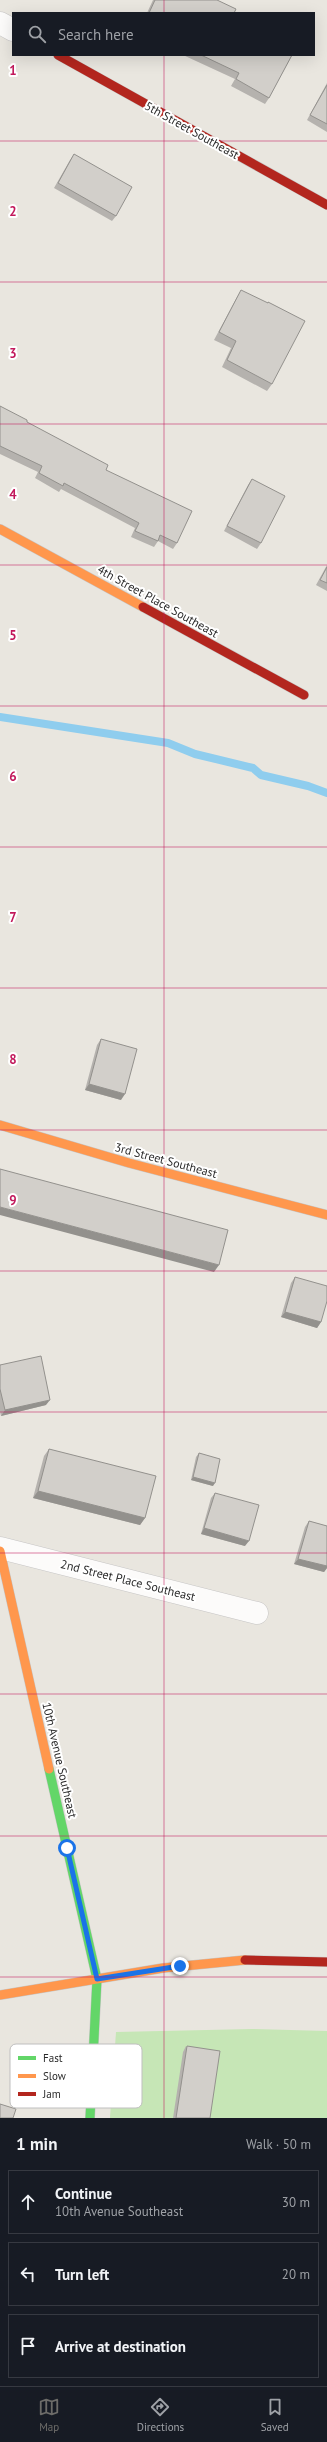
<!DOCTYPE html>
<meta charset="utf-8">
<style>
:root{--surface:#171b24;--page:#20242c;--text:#f1f3f6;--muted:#9ea1a6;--line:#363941;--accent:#6d6c69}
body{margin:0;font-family:"PT Sans",sans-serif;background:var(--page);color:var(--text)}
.stop{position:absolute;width:12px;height:12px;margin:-9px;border:3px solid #1a73e8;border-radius:50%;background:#fff}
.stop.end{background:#1a73e8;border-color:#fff;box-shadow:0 1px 4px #0008}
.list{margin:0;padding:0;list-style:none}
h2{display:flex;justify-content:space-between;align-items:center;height:52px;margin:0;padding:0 16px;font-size:17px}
h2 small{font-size:13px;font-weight:400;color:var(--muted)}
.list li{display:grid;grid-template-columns:26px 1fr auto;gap:12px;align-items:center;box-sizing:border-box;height:64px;margin:0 8px 8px;padding:0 8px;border:1px solid var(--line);border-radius:0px}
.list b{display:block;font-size:15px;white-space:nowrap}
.list p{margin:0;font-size:13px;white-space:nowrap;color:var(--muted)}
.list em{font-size:13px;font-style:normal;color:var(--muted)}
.icon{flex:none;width:22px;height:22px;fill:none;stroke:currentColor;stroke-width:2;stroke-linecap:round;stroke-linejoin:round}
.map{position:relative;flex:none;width:327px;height:2118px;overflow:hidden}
.search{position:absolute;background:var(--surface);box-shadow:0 4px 16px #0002;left:12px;right:12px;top:12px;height:44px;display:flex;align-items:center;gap:10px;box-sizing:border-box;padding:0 14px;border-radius:0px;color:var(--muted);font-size:15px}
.sheet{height:268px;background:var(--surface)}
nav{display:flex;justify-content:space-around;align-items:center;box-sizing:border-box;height:56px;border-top:1px solid var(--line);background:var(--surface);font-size:11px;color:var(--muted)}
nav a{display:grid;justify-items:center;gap:2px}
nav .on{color:var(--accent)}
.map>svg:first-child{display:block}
.green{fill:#c6e6b6}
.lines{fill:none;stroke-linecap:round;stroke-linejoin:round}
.stream{stroke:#8fcdee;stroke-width:8}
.street-casing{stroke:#c6c5c5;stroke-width:23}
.fast-casing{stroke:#c6c5c5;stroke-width:10}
.slow-casing{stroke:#c6c5c5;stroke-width:10}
.jam-casing{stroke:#c6c5c5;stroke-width:10}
.street{stroke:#fcfbfa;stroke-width:22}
.fast{stroke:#63d668;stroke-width:9}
.slow{stroke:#ff974d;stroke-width:9}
.jam{stroke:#b3261e;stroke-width:9}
.wall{fill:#b5b2ae}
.shaded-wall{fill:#93918d}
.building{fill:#d2cfca;stroke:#93918d}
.route{stroke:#1a73e8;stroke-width:5}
.grid{fill:none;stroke:#c2185b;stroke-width:1;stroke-opacity:0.55}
.labels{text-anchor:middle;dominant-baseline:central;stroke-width:4;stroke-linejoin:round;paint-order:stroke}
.street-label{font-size:12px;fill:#2a2a2a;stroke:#fff}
.key{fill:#fff;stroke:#bfbfbf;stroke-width:1}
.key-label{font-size:11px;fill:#2a2a2a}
.grid-label{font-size:13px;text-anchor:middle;font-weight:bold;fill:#c2185b;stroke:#fff;stroke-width:4;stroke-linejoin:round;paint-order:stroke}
</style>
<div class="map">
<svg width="327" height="2118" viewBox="0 0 327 2118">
<rect width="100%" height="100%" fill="#e9e6df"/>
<path class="green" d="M252,2029l75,2v87h-217l6,-86z"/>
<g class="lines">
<path class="stream" d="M0,717l168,26 27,11 58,14 8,7 47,11 19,7"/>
<g class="street-casing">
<path id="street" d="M0,23l13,7
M0,1548l257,65"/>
</g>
<g class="fast-casing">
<path id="fast" d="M49,1769l48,210 -7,139"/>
</g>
<g class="slow-casing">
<path id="slow" d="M0,529l143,78
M0,1125l129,38 198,52
M0,1551l49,218
M0,1995l163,-27 82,-8"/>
</g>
<g class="jam-casing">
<path id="jam" d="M58,55l269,150
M143,607l161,88
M245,1960l82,2"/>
</g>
<use href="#street" class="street"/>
<use href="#fast" class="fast"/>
<use href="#slow" class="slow"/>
<use href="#jam" class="jam"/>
</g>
<path class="wall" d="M153,0h64l17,13h-87z
M183,55h109l-23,43 -4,6 -34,-18 4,-7z
M327,83v49l-20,-12z
M74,154l42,62 -4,5 -58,-33 16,-28z
M241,290l31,94 -5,7 -45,-24 9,-19 -17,-8 23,-43z
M0,406l106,64 71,73 -4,6 -15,-8 -4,6 -23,-10 4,-9 -74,-39 -2,3 -24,-14 3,-6 -38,-18z
M252,479l9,64 -4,6 -33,-18 24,-46z
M327,565v26l-11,-6z
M101,1039l20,61 -36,-10 12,-45z
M295,1277l26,45 -4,6 -36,-11 10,-34z
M0,1365l46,40 -45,11 -1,-4z
M49,1449l96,69 -5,7 -107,-27 11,-42z
M199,1453l14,33 -22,-6 5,-23z
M215,1493l30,53 -44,-12 10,-36z
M309,1521l18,5v42l-3,4 -30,-8 11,-37z
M186,2046l24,72h-37l10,-66z"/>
<path class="shaded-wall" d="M89,1084l36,10 -4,6 -36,-10z
M0,1207l219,58 -5,7 -214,-57z
M285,1312l36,10 -4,6 -36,-11z
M50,1400l-4,5 -45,11 4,-6z
M193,1477l22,6 -2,3 -22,-6z
M38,1491l107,27 -5,7 -107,-27z
M204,1528l45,13 -4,5 -44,-12z
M298,1559l29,7v2l-3,4 -30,-8z"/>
<path class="building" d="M155,0h62l19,9 -2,4h-85z
M201,55h91l-23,43 -33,-19 3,-6z
M327,85v39l-17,-9z
M74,154l58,33 -16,29 -58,-33z
M241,290l27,13v-1l37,19 -33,63 -45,-24 9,-19 -17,-9z
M0,406l27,14v2l81,43 -2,5 86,41 -15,32 -17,-8 -2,6 -23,-10 4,-8 -75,-40 -1,3 -24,-13 3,-7 -42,-20z
M252,479l33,17 -24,47 -34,-17z
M327,567v16l-7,-3z
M101,1039l36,10 -12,45 -36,-10z
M0,1169l228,61 -9,35 -219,-58z
M295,1277l32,9v15l-6,21 -36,-10z
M41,1356l9,44 -45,10 -5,-21v-24z
M49,1449l107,27 -11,42 -107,-27z
M199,1453l21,6 -5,24 -22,-6z
M215,1493l44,12 -10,36 -45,-13z
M309,1521l18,5v40l-29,-7z
M187,2046l33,5 -10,67h-34z
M0,2104l16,5 -3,9h-13z"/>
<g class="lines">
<path class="route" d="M67,1848l30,131 83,-13"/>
</g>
<path class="grid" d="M164,0v13M164,55v2063M0,141h327M0,282h327M0,424h327M0,565h327M0,706h327M0,847h327M0,988h327M0,1130h327M0,1271h327M0,1412h327M0,1553h327M0,1694h327M0,1836h327M0,1977h327"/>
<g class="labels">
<g class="street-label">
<text transform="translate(192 130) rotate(29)">5th Street Southeast</text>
<text transform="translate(158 601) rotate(29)">4th Street Place Southeast</text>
<text transform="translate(166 1160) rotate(15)">3rd Street Southeast</text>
<text transform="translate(128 1580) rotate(14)">2nd Street Place Southeast</text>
<text transform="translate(60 1760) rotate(77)">10th Avenue Southeast</text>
</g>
</g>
<rect x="10" y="2044" width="132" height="64" rx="6" class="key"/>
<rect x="18" y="2056" width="18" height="4" fill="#63d668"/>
<rect x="18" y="2074" width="18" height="4" fill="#ff974d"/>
<rect x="18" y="2092" width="18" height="4" fill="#b3261e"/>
<g class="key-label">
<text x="43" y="2062">Fast</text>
<text x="43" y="2080">Slow</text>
<text x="43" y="2098">Jam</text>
</g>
<g class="grid-label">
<text x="13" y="75">1</text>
<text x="13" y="216">2</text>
<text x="13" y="358">3</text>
<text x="13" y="499">4</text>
<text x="13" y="640">5</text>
<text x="13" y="781">6</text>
<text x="13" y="922">7</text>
<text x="13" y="1064">8</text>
<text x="13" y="1205">9</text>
</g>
</svg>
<div class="stop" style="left:67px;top:1848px"></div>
<div class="stop end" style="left:180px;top:1966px"></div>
<div class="search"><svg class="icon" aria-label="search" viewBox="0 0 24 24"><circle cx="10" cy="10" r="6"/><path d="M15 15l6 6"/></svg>Search here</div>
</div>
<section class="sheet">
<h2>1 min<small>Walk · 50 m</small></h2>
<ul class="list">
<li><svg class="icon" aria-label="ahead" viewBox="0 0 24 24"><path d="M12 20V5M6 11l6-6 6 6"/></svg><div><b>Continue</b><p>10th Avenue Southeast</p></div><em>30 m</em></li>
<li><svg class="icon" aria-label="left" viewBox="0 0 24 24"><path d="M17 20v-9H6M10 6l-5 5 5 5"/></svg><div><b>Turn left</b></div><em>20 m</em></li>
<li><svg class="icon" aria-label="arrive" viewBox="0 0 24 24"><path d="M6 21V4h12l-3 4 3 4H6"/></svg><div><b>Arrive at destination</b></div></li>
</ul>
</section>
<nav>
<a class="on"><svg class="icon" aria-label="map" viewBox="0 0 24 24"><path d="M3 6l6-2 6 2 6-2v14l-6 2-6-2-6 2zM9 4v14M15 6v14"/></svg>Map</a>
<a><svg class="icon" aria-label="directions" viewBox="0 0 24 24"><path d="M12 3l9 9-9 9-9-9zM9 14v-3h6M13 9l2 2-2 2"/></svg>Directions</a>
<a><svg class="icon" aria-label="saved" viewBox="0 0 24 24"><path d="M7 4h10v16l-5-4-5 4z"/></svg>Saved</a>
</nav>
